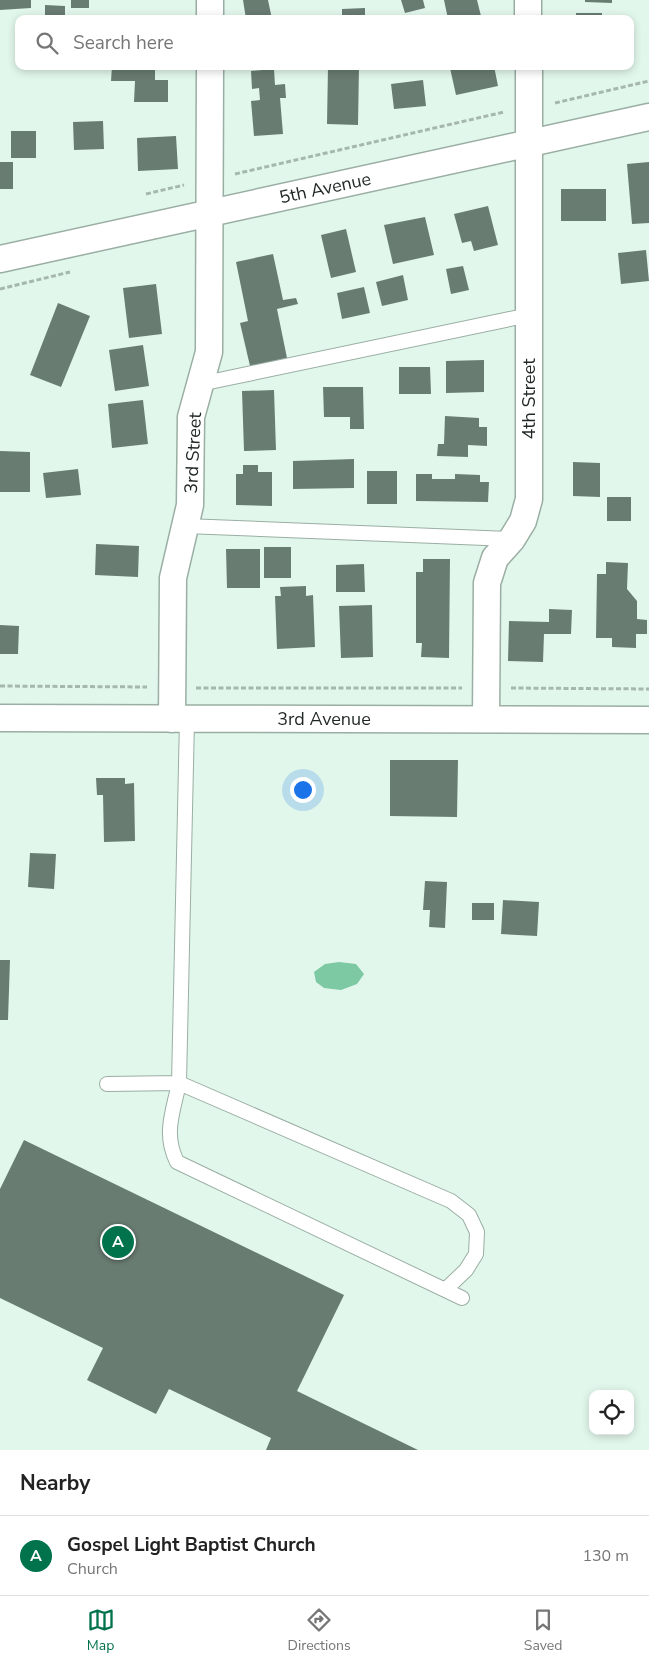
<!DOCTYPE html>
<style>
:root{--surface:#fff;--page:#f2f2f2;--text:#222;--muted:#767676;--line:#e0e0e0;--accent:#00724c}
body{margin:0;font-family:"Nunito Sans",sans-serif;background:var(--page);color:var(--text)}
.controls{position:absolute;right:15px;bottom:15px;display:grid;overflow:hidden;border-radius:10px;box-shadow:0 2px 8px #0003}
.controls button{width:45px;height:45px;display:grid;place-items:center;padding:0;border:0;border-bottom:1px solid var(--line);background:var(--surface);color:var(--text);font:25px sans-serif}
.you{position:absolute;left:302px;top:789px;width:18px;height:18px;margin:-12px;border:4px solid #fff;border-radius:50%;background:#1a73e8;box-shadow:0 0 0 8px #1a73e833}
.badge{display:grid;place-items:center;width:32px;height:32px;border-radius:50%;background:var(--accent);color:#fff;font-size:16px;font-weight:700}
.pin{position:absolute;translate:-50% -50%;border:2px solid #fff;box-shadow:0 1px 5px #0006}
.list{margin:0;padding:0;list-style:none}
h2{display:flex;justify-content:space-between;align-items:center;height:65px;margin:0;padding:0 20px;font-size:21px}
h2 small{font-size:16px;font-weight:400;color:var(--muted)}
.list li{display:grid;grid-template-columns:32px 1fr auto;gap:15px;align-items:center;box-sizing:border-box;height:80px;padding:0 20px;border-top:1px solid var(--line)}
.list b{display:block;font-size:19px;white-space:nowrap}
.list p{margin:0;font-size:16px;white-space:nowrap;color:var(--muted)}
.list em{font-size:16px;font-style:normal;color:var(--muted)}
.icon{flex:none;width:28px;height:28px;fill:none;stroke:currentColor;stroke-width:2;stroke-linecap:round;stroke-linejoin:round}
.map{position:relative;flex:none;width:649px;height:1450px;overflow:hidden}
.search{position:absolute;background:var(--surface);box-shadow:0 2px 8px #0003;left:15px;right:15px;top:15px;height:55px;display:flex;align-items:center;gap:12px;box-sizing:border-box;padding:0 18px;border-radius:10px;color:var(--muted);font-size:19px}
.sheet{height:145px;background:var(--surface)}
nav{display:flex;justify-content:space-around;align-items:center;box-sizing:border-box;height:70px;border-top:1px solid var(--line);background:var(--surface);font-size:14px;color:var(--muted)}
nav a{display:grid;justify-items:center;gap:2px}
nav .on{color:var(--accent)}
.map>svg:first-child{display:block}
.water{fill:#7cc9a3}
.building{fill:#697c72}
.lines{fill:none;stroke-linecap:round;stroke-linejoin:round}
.lane-casing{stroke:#9aaea3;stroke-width:16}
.street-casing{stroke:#9aaea3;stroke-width:29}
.path{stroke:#a6b7ad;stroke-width:3;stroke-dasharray:5 2.5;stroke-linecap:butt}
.lane{stroke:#fff;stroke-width:14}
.street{stroke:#fff;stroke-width:26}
.labels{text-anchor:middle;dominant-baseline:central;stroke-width:4.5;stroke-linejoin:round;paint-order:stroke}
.street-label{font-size:18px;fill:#1f2723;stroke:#fff}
</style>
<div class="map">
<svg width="649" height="1450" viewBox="0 0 649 1450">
<rect width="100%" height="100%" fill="#e2f7eb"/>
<path class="water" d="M339,962l17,2 8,10 -7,10 -16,6 -17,-2 -8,-6 -2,-10 11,-8z"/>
<path class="building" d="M0,0h31v8l-31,2z
M71,0h18v8h-18z
M243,0h25l4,19h-26z
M401,0h22l2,8 -20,5z
M444,0h33l4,16 -14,3h-19z
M585,0h27v3l-27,-1z
M45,5l20,1v13h-20z
M365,8v11h-23v-10z
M576,13h26v6h-26z
M112,66h43v14h13v22h-34l1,-21h-24z
M328,66h31l-1,59 -31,-1z
M456,66h38l4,20 -42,9 -6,-27z
M274,69l1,16 10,-1 1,14h-6l3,36 -29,2 -3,-35 9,-1 -1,-12 -7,1 -1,-18z
M423,80l3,26 -32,3 -3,-25z
M103,121l1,28 -30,1 -1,-28z
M11,131h25v27h-25z
M176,136l2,33 -40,2 -1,-33z
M0,162h13v27h-13z
M649,162v61l-17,1 -5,-60z
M561,189h45v32h-45z
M488,206l10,39 -24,6 -3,-10 -9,2 -8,-29z
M425,217l9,38 -41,9 -9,-39z
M346,229l10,43 -25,6 -10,-43z
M646,250l3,31 -28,3 -3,-31z
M273,254l10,46 13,-2 2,6 -21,5 10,49 -37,8 -10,-43 8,-2 -12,-59z
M463,266l6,24 -18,4 -5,-25z
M403,275l5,25 -26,6 -6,-24z
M156,284l6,50 -33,4 -6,-50z
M364,287l6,26 -28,6 -5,-26z
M58,303l32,13 -29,71 -31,-12z
M143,345l6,41 -34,5 -6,-41z
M484,360v32l-38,1v-32z
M399,367h31l1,27h-32z
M323,387h40l1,42h-14v-12h-26z
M274,390l2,60 -32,1 -2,-60z
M143,400l5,44 -36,4 -4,-44z
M445,416l34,2v9h8v19l-19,-1v12l-31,-1 1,-12h6z
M0,451l30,1v40h-30z
M354,459v29l-61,1v-28z
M573,462l27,1v34l-27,-1z
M243,465h15v7h14v34l-36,-1v-31h7z
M78,469l3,26 -35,3 -3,-25z
M367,471h30v33h-30z
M416,474h16v5h23v-5l25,1v7h9l-1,20 -72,-1z
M607,497h24v24h-24z
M96,544l43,2 -1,31 -43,-2z
M264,547h27v31h-27z
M226,549h34v39h-33z
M423,559h27l-1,99 -28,-1 1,-14h-6v-71h7z
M606,562l22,1 -1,26 10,12v18l10,1v14h-11v14l-24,-1v-9h-16l1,-64h9z
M364,564l1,28h-29v-27z
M306,586v10l7,-1 2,52 -38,2 -2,-53h6l-1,-9z
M372,605l1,52 -32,1 -2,-52z
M549,609l23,1 -1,24h-27l-1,28 -35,-1 1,-40 40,1z
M0,625l19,1 -1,28h-18z
M390,760h68l-1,57 -67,-1z
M96,778h29v6l9,-1 1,58 -31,1 -1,-47h-6z
M30,853l26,1 -2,35 -26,-2z
M425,881l22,1 -2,46 -16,-1 1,-17h-7z
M503,900l36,2 -2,34 -36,-2z
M472,903h22v17h-22z
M0,960h10l-2,60h-8z
M24,1140l320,155 -47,96 121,59h-152l5,-12 -102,-49 -13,25 -69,-34 16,-32 -103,-50v-109z"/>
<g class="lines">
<g class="lane-casing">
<path id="lane" d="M200,384l329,-69
M185,526l327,13
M187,719l-8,364c-6,29 -16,51 -2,79l285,136
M107,1084l72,-1 272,118 18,14 8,17 -1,22 -10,16 -21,20"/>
</g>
<g class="street-casing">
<path id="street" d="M210,0v19
M528,0v19
M0,259l649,-142
M0,718l649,2
M172,719l1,-141 17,-73 1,-88 18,-65 1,-286
M486,719l1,-136 8,-25 17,-19 11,-18 6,-22v-433"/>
</g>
<path class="path" d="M555,103l94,-22
M235,174l269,-62
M146,194l38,-9
M0,289l70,-17
M0,686l147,1
M196,688h266
M511,688l138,1"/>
<use href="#lane" class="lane"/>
<use href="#street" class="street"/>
</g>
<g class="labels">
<g class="street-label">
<text transform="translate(325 188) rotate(-12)">5th Avenue</text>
<text transform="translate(529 399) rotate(-90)">4th Street</text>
<text transform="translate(193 453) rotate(-87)">3rd Street</text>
<text x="324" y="719">3rd Avenue</text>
</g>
</g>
</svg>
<div class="controls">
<button><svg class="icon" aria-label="locate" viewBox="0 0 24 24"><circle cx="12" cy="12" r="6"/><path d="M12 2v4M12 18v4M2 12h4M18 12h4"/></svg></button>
</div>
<div class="you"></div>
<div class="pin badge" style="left:118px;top:1242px">A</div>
<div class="search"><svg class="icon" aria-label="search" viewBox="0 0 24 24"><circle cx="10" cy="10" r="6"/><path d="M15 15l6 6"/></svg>Search here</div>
</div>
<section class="sheet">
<h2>Nearby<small></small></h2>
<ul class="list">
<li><span class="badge">A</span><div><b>Gospel Light Baptist Church</b><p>Church</p></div><em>130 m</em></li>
</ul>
</section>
<nav>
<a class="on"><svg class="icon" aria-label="map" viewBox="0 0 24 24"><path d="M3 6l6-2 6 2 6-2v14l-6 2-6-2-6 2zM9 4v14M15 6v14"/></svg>Map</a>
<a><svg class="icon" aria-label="directions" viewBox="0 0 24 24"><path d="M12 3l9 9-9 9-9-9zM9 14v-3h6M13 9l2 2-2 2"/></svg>Directions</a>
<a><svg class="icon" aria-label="saved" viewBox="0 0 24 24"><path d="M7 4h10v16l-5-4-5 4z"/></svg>Saved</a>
</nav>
